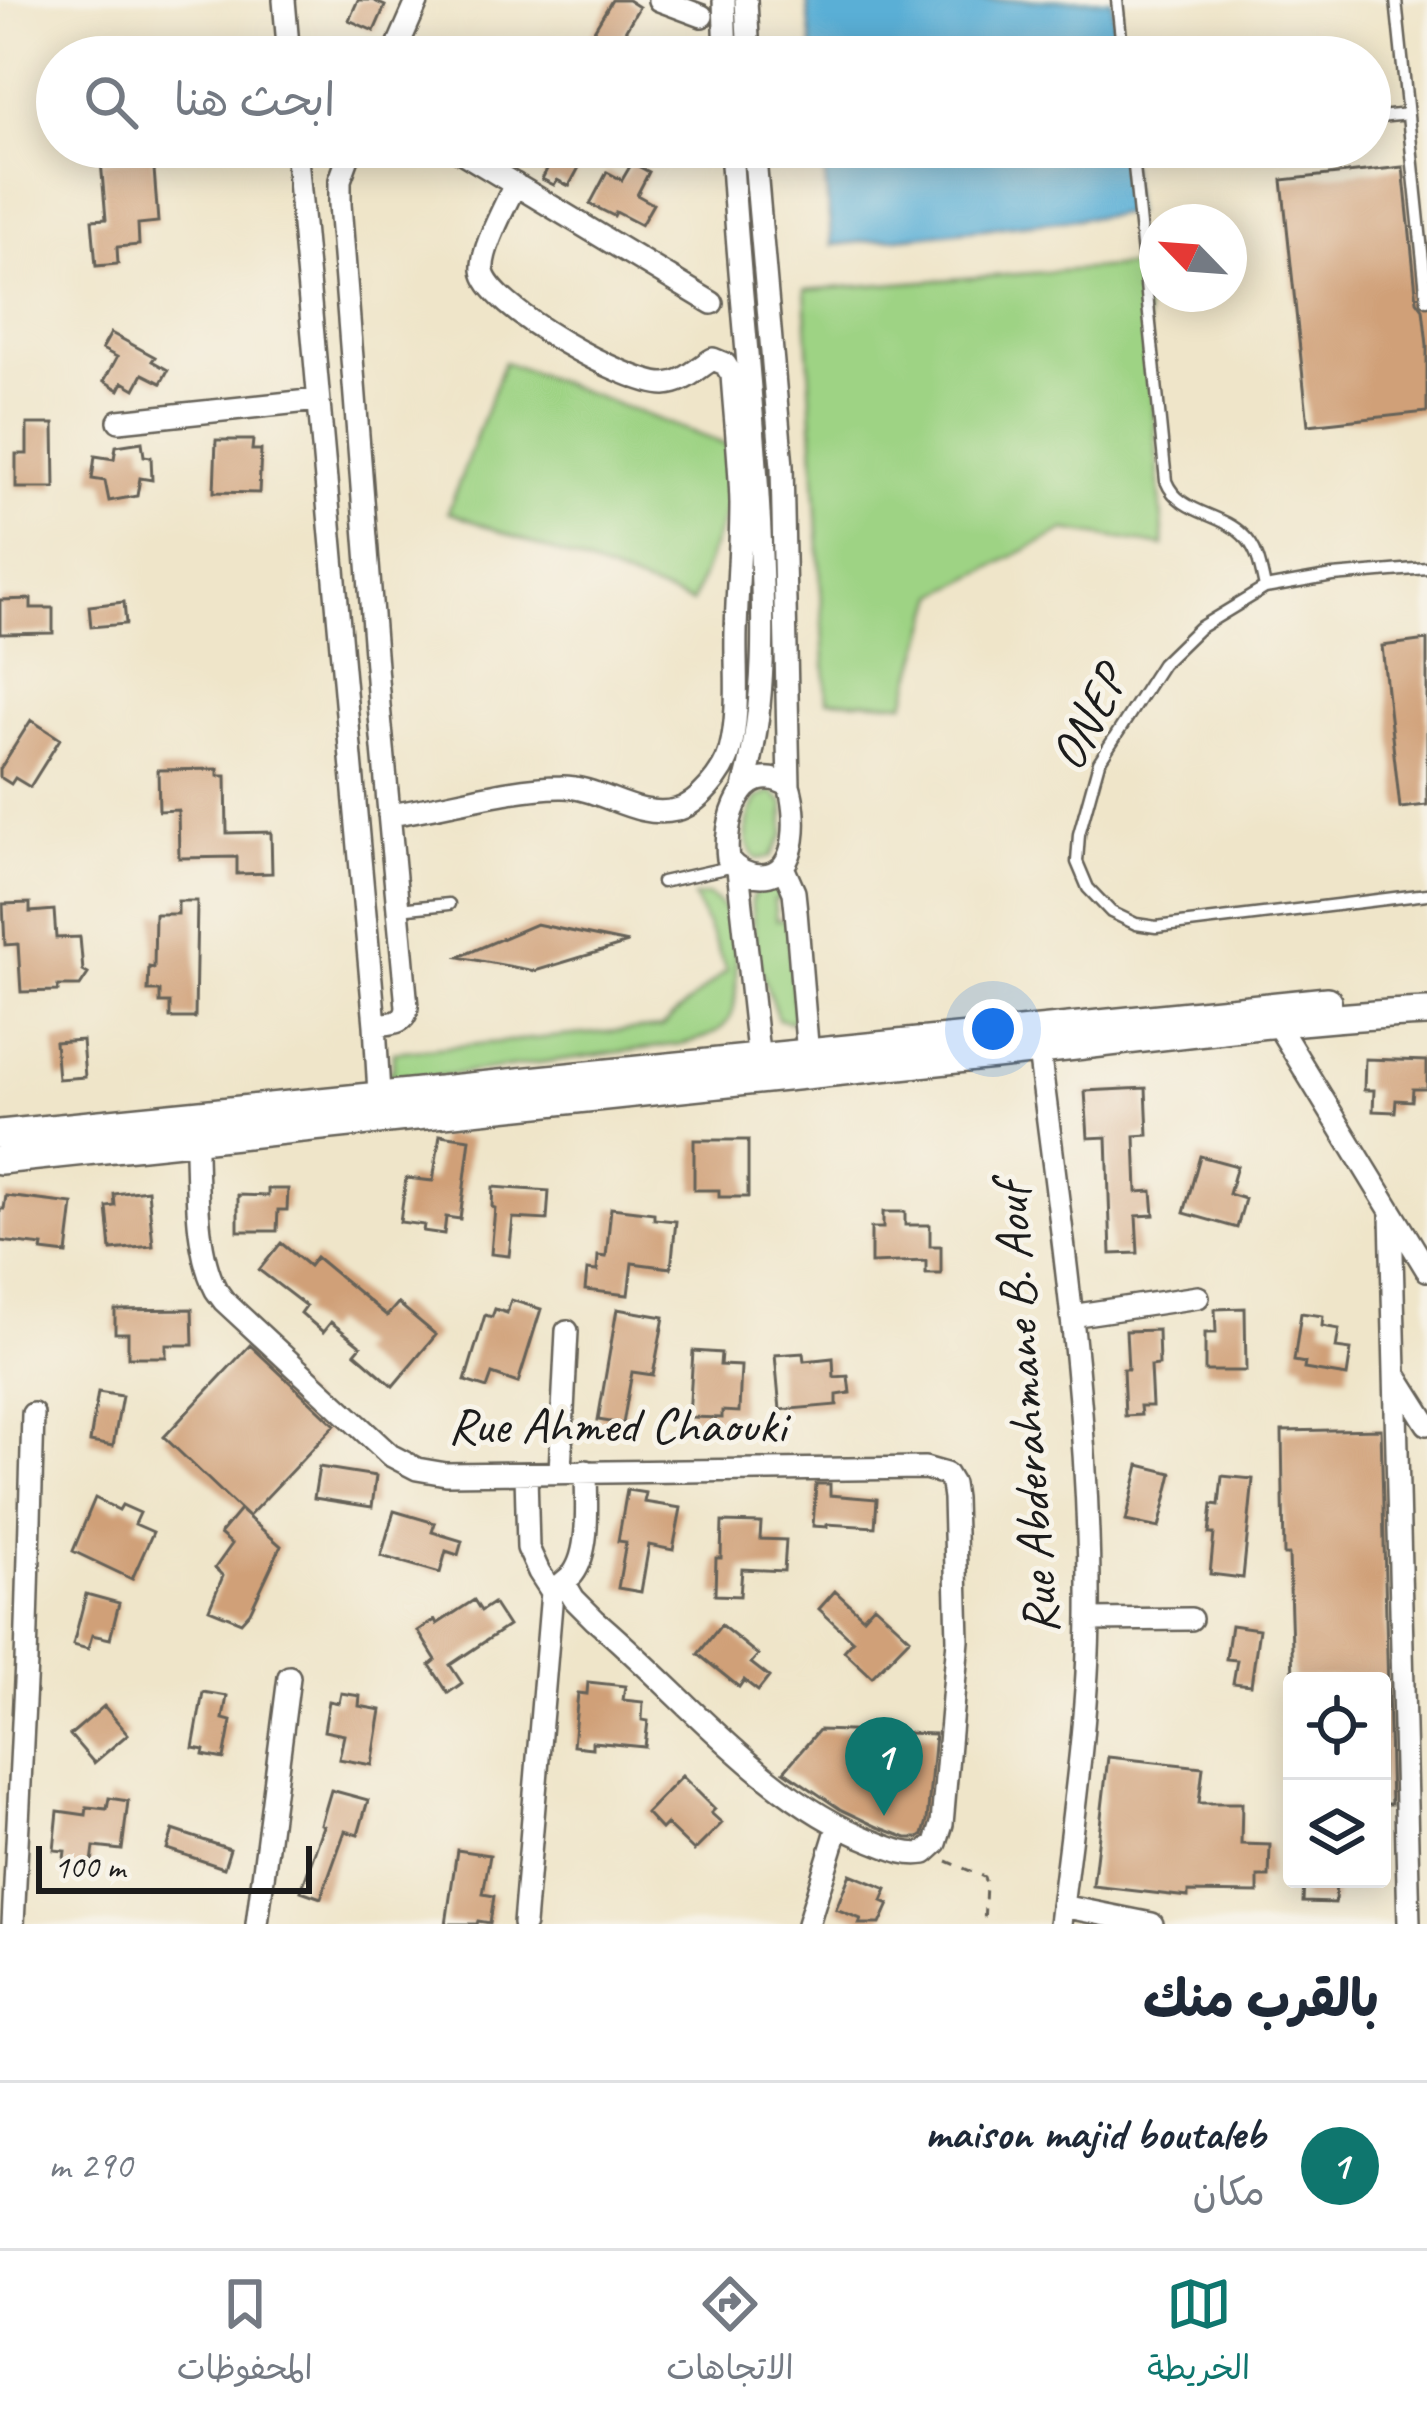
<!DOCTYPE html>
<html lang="ar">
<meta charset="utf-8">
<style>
:root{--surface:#fff;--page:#f2f2f3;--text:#1f2937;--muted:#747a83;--line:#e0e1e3;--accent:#0f766e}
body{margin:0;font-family:Caveat,"Playpen Sans Arabic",sans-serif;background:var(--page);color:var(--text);direction:rtl}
.controls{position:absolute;right:36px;bottom:36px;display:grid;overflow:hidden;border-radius:12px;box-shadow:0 6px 30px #0003}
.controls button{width:108px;height:108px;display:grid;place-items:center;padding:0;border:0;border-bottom:3px solid var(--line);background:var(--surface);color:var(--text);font:60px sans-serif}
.compass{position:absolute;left:1139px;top:204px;width:108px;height:108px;border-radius:50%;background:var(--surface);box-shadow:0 6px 30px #0003;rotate:295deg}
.scale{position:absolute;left:36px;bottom:30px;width:276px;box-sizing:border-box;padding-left:12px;border:6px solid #1c1c1c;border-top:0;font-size:33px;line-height:42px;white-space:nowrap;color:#1c1c1c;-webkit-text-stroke:9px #f7f3e8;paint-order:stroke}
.you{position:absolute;left:993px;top:1029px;width:42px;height:42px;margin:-30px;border:9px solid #fff;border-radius:50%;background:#1a73e8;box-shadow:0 0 0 18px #1a73e833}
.badge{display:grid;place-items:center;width:78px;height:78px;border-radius:50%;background:var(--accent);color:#fff;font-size:39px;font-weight:700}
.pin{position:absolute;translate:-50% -99px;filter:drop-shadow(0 3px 6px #0008)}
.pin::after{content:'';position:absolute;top:63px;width:42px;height:36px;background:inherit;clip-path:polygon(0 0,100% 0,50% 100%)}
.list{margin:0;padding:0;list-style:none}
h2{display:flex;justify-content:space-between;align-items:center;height:156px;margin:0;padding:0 48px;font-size:51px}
h2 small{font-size:39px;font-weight:400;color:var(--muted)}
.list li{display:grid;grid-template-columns:78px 1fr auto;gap:36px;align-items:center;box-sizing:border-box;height:168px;padding:0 48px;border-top:3px solid var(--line)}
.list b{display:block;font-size:45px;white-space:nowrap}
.list p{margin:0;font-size:39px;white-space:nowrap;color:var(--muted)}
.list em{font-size:39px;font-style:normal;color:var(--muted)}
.icon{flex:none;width:66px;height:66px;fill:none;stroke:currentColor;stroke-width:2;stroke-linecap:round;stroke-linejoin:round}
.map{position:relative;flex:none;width:1427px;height:1924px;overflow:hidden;direction:ltr}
.search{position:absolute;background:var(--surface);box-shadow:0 6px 30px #0003;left:36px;right:36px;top:36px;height:132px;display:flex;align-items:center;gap:30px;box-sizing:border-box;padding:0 42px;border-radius:66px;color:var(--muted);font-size:45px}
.sheet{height:324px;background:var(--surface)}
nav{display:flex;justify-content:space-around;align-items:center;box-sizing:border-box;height:168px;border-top:3px solid var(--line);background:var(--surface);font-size:33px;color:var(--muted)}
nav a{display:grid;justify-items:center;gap:6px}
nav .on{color:var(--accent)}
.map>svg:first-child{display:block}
.green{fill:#9ed384;stroke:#5d7850;stroke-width:3}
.water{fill:#5aafd6;stroke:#3b6679;stroke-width:3}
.building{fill:#d0a078}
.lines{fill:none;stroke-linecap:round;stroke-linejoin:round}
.service-casing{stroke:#666259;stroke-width:15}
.minor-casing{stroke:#666259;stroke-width:26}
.tertiary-casing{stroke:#666259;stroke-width:32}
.path{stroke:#666259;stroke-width:3;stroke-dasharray:9 9;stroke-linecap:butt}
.service{stroke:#fff;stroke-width:10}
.minor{stroke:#fff;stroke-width:21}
.tertiary{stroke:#fff;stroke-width:27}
.labels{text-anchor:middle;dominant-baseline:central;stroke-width:10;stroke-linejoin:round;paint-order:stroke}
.street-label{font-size:51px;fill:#1c1c1c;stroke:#f7f3e8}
</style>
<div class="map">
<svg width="1427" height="1924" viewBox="0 0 1427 1924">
<rect width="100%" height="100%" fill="#f7f3e8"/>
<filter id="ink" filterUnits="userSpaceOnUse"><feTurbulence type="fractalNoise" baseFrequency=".00833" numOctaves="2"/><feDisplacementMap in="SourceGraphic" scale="24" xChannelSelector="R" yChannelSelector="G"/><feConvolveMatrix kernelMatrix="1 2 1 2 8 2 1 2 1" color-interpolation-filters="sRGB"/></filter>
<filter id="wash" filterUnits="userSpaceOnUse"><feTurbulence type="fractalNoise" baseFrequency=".004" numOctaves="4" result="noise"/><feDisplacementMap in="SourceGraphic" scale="48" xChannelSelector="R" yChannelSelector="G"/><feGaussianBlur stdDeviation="2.7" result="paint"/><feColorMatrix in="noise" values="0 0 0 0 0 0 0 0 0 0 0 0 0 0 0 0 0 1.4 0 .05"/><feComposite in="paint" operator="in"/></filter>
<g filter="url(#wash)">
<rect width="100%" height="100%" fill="#efe5c9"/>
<path class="green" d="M1142,265l22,281 -99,-16 -128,65 -32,108 -78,-3 -22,-410z
M504,362l244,91 -56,150 -244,-91z
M772,792l12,11v31l-13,23 -14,2c-17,-16 -10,-42 0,-61z
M775,886l7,3 4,9 -12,2 2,20h12l7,97 -4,5 -13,-3 -22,-63 -5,-57 9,-12z
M707,895c9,5 16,10 20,19 10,17 13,88 3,104 -11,18 -31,22 -50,26l-292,39 -1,-11 6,-1v-19l268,-25 66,-57 -33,-73z"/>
<path class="water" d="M807,0h305l6,57h-305z
M822,147h305l7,66 -302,32z"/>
<g id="blocks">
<path class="building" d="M358,0h14l13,6 -11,25 -25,-11z
M612,0h16l11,7 -29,50h-32z
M558,147l26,11 -15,28 -12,-6 -3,5 -12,-6z
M153,156l5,66 -20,2 1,21 -22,2 1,17 -22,2 -4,-46 14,-1 -5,-58z
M632,163l17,9 -12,23 16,9 -12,21 -25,-13 -2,4 -24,-12 17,-32 15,8z
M1403,167l14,134 6,8 4,36v67l-119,13 -26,-245z
M111,333l44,24 -3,4 16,9 -7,13 -18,-9 -8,15 -12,-7 -4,8 -15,-9 13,-24 -15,-8z
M27,424h27l1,64h-39v-34h11z
M216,440h37l-1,10h9l-2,43 -45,-1z
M142,442l2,14 7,1 1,23 -12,-2 -3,18 -28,5 -4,-20 -13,-2 3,-23 19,3 2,-13z
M31,599v9h22v25l-53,1v-34z
M124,602l2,22 -35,3 -2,-21z
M1427,640v165l-27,3 -18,-162z
M31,720l29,19 -30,48 -15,-9 -4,6 -11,-7v-8z
M218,769v7h8l1,57 44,-1 1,41 -35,1v-17l-58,1 -1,-48 -19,1 -1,-41z
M178,901h19l-2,117h-25v-15h-10v-12h-12l1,-24 5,1 1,-54h23z
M30,903v9l24,-2 2,28 24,-1 3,34 5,3 -8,12h-22v5l-37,1 -3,-48 -13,1 -2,-41z
M536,924l92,19 -93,28 -76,-14z
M82,1040l3,37 -27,2 -3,-37z
M1365,1059l62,2v28h-14l-1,12 -16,-1 -1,12 -22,-1 1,-21h-10z
M1146,1088l2,47 -13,1 2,56 15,-1 2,24 -18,1 2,37 -27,1 -4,-117 -19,1 -3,-47z
M440,1135l30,4 -10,80 -14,-2 -2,17 -21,-3 1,-6 -24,-3 6,-44 27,3z
M694,1140h54v57h-29v-7h-25z
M1200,1156l37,10 -8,28 16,5 -8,29 -53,-15z
M493,1187l56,4 -2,29 -34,-2 -4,38 -18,-2 4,-46 -3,-1z
M268,1189h20l-1,21h-9l-1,21h-39v-36l30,1z
M148,1190l5,56 -42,4 -4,-43 8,-1 -1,-12z
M6,1196l67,8 -6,50 -25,-3 1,-5 -43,-5v-32h4z
M611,1208l43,5v6l22,2 -5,47 -39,-5 -4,32 -43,-5 2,-20 10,1 1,-15 8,1z
M883,1212h22v13h25v21h11v28h-15v-13l-55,2v-35h12z
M281,1243l28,23 7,-9 71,59 11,-13 38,32 -43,51 -38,-33 6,-7 -30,-24 -8,10 -22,-19 5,-7 -47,-36z
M511,1300l30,9 -23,74 -26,-9 -5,14 -22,-7 20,-66 7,2 3,-8 12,4z
M1245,1308l1,63h-41v-38h11l-1,-24z
M192,1309l1,36h-27v12h-38v-24h-13v-23z
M617,1309l47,8 -11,58 -21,-3 -9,52 -25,-4z
M1301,1313l22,3 -1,10 17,3 -3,19 15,2 -4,26 -43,-7 1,-6 -11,-2z
M1158,1330l1,35 -9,1 2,40h-12l1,9 -16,1 -2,-47h5l-2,-38z
M250,1345l85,80 -87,92 -84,-80z
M693,1351l28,2 -1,12 21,1 -2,46 -17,-1v7l-33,-1z
M803,1353l1,8 29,-3 1,19 14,-1 2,17 -13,2v10l-57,5 -5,-55z
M98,1392l24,4 -9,50 -23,-4z
M1381,1429l10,375h-9v-128l-89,3 -4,-124h-5l-2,-124z
M1139,1465l33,8 -13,55 -33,-7z
M319,1467l57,9 -4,31 -58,-9z
M1222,1476l31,3 -10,99 -33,-4 4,-40h-5l3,-30 7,1z
M816,1484h14v11l47,4 -2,28 -48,-3v3l-14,-1z
M627,1490l19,3 -2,9 37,6 -8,42 -24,-5 -8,47 -23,-4 8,-46 -8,-1z
M95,1498l24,12 3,-5 18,8 -5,11 18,8 -21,47 -59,-28z
M240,1510l41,36 -31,66 -9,10 -32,-13 14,-33 -8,-8 17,-24 -12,-10z
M394,1511l41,12 -3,9 30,9 -4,14 -12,-4 -6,22 -59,-17z
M722,1522l39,1 -1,16 26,1 -2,31 -42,-2 -2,27 -25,-1 1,-37h5z
M835,1591l28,26 11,-12 36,33 -38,39 -28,-26 9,-10 -34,-32z
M86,1594l33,9 -9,36 -18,-4 -4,14 -15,-4z
M474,1600l7,11 12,-8 15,23 -58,39 12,18 -14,10 -18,-28 6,-5 -18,-29 17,-11 2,4z
M721,1625l37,30 -7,8 18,14 -11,14 -14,-11 -5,7 -41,-33z
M1231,1625l28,4 -8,56 -18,-2 4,-23 -11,-1z
M588,1682l37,4 -2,14 20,2 -1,18 6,1 -3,26 -53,-5v6l-19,-2 5,-53 9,1z
M203,1692l24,4 -4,23 8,2 -7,38 -21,-4 1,-5 -11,-2z
M341,1693l19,3 -1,10 22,4 -9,55 -33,-6 5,-24 -20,-4 5,-30 10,2z
M104,1706l24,28 -34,29 -24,-28z
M819,1730l116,4 -8,87 -4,14 -4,3h-12l-29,-11 -38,-18 -56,-38z
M1108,1757l95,10 -4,36h43l-1,41 29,1 -1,32h-11v16l-70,-1v5l-95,-11z
M682,1776l33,33 -4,4 11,10 -28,28 -28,-27 -5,5 -15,-16z
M331,1790l37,10 -10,35 -13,-4 -24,67 -20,-7 23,-65 -3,-2z
M109,1798l19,3 -6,49 -28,-3 -3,23 -28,-3 2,-16 -11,-1 4,-39 28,4 1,-8 20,2z
M173,1830l57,19 -6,19 -57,-19z
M457,1850l33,5 -7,39 11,2 -4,27 -12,-2 -1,3h-31z
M850,1874l37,15 -5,12 7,3 -9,20h-21l2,-5 -25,-10z
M1304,1879h32l-1,24 -32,-1z"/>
</g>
</g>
<g filter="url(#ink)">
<use href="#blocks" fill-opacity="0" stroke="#666259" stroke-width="3"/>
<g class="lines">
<g class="service-casing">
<path id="service" d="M1117,0l6,57
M1396,0l31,300
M1370,118l38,-4
M1132,147l34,334c13,33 54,31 77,54 15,13 18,34 22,53
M1427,568l-94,8 -68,12 -66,40 -37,36 -63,98 -20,72 -2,28 11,26 23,24 25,12 20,3 271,-33
M662,882l72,-16
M398,909l51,-5"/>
</g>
<g class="minor-casing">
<path id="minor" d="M284,0l5,57
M659,0l43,16
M724,0l2,57
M746,0l3,57
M393,57l25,-57
M296,147l79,878 5,86
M352,147l-12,33v24l39,501 28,302c-1,18 -18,16 -32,18
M453,147l259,156
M731,147c7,129 23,257 29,385 4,87 7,172 -16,256
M754,147l28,319 7,320c8,25 12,89 -27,90 -14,0 -26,-7 -34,-17 -5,-36 13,-102 61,-73
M119,421l199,-21
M389,815c54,-7 119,-28 172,-28 39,-1 75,33 115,23 22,-5 48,-37 54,-59 10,-39 5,-79 6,-119 1,-43 5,-86 5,-128 -1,-43 -6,-86 -9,-129l-7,-11 -12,-5c-16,9 -28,24 -48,25 -35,1 -179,-77 -182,-114 -2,-21 23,-65 32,-86
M783,867l11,25 2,19 13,157
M738,869l22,202
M1275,1013l2,11 150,246
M1037,1035c24,192 54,387 52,581 -1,103 -17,206 -29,308
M195,1126c3,49 -2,121 21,164l8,11 166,154 27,14 29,5 479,-6 21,6 6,10 2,14 4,142 -16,184 -6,19 -11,10c-20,3 -35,-5 -53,-12 -109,-43 -189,-147 -277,-221l-21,-21 -10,-17
M1391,1214l18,710
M1071,1316l127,-19
M1396,1375l31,49
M560,1471l7,-140
M526,1474l2,74 11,24 13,20
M557,1588c2,-2 14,-12 16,-14 18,-24 13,-75 13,-103
M1089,1620l102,-1
M1062,1906l90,18
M13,1924l13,-262 7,-248
M257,1924l32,-247
M524,1924l28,-332
M808,1924l30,-97"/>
</g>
<g class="tertiary-casing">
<path id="tertiary" d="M0,1134l1327,-133
M0,1160c322,-35 644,-69 966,-102 154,-15 307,-39 461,-46"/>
</g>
<path class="path" d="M947,1861l37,16 2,7 -2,40"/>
<use href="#service" class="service"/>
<use href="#minor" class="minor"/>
<use href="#tertiary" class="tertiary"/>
</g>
</g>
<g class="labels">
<g class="street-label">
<text transform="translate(1088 718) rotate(-62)">ONEP</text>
<text transform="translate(1025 1409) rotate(-94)">Rue Abderahmane B. Aouf</text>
<text x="617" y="1425">Rue Ahmed Chaouki</text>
</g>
</g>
</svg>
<div class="controls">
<button><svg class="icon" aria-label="locate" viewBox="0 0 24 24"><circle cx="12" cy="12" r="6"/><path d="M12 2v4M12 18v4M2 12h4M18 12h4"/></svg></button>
<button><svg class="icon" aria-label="layers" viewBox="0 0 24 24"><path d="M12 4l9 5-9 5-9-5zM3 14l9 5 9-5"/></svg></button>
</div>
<svg class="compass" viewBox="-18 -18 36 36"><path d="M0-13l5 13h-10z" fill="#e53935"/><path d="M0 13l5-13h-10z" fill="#747a83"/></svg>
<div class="scale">100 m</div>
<div class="you"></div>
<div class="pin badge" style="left:884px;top:1816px">1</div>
<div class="search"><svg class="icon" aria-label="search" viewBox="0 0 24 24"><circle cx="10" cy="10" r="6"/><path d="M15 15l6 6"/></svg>ابحث هنا</div>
</div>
<section class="sheet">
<h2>بالقرب منك<small></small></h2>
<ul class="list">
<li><span class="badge">1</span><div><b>maison majid boutaleb</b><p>مكان</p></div><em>290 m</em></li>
</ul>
</section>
<nav>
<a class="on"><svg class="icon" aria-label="map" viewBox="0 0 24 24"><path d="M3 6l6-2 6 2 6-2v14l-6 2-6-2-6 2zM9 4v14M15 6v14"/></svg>الخريطة</a>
<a><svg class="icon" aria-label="directions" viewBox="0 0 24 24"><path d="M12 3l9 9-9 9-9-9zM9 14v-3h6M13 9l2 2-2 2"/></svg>الاتجاهات</a>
<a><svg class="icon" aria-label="saved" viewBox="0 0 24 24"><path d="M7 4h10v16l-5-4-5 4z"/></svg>المحفوظات</a>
</nav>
